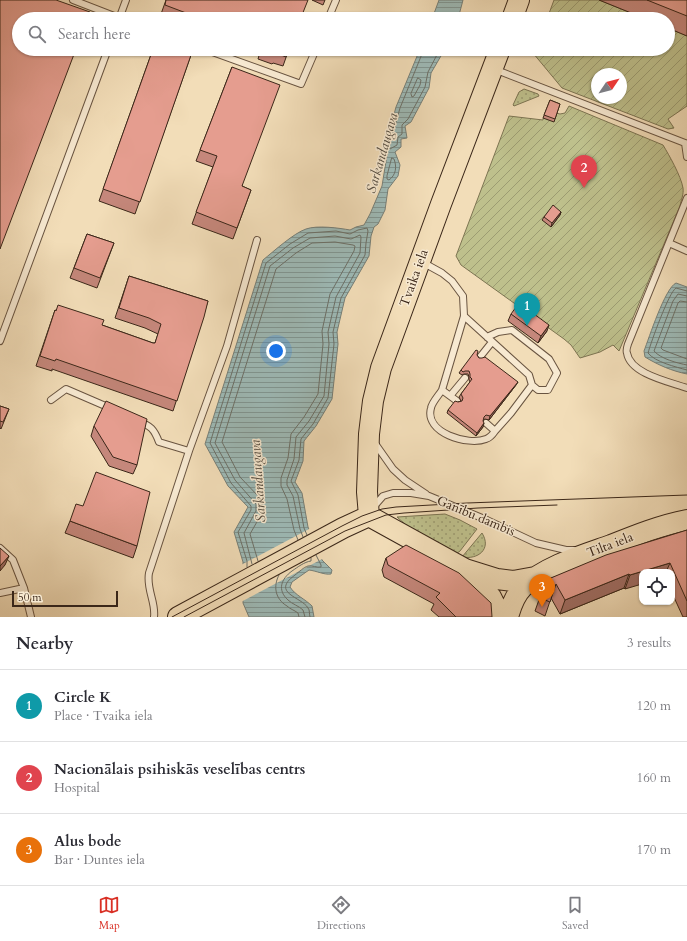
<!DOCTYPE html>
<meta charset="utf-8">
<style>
:root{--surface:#fff;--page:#f7f7f7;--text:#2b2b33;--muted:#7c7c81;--line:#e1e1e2;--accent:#d93025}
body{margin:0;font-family:Cardo,serif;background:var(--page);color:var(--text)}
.controls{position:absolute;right:12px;bottom:12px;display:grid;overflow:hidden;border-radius:8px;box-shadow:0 1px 3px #0004}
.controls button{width:36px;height:36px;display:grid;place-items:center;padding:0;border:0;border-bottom:1px solid var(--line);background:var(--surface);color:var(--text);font:20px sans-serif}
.compass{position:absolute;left:591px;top:68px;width:36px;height:36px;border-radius:50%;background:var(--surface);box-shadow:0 1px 3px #0004;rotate:55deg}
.scale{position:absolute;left:12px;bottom:10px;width:106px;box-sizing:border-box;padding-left:4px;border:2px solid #3b2719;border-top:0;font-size:11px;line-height:14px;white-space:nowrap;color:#3b2719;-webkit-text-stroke:3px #f7e9d1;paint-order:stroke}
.you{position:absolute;left:276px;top:351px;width:14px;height:14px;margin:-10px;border:3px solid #fff;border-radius:50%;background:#1a73e8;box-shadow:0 0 0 6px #1a73e833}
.badge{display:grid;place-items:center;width:26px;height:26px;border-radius:50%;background:var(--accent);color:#fff;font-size:13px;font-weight:700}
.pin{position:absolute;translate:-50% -33px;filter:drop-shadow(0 1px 2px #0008)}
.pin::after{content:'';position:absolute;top:21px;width:14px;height:12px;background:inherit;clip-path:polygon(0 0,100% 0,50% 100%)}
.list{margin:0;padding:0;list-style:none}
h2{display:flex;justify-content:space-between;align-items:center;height:52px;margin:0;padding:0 16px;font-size:17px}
h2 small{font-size:13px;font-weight:400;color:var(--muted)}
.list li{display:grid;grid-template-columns:26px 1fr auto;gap:12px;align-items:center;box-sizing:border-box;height:72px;padding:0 16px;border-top:1px solid var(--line)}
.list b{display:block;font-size:15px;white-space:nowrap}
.list p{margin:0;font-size:13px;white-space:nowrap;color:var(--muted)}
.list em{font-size:13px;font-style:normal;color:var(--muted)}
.icon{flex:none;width:22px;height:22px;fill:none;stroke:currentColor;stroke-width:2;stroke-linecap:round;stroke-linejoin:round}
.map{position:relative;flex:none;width:687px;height:617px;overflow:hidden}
.search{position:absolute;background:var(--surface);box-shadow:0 1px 3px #0004;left:12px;right:12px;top:12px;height:44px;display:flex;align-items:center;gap:10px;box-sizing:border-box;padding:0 14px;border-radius:22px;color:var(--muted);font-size:15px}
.sheet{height:268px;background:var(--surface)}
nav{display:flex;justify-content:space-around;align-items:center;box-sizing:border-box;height:56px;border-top:1px solid var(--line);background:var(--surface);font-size:11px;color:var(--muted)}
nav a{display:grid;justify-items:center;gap:2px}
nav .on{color:var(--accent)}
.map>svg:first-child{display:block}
.grass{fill:url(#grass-dots);stroke:#7c7452}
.garden{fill:url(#garden-furrows);stroke:#7c7452;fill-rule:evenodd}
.water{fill:url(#water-rules);stroke:#767f78}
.pier{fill:#f2ddb8}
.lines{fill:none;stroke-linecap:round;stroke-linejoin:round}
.shore{stroke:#6c7068;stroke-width:1}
.service-casing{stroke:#695441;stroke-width:8}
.primary-casing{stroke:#3b2719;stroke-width:22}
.service{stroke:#f7e9d1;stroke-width:6}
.primary{stroke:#f2ddb8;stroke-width:20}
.tram{stroke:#3b2719;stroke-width:1}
.wall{fill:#c5877b;stroke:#3b2719}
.shaded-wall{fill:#a06e64;stroke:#3b2719}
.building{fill:#e59d8f;stroke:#3b2719}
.labels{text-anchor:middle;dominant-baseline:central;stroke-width:3;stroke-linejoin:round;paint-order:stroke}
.street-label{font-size:13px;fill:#3b2719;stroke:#f7e9d1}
.water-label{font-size:14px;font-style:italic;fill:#544c40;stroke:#f7e9d1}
</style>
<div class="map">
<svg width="687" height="617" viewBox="0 0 687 617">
<defs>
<pattern id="grass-dots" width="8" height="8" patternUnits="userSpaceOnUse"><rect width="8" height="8" fill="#bec08c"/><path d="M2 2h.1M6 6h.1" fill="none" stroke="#9c9c72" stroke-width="1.8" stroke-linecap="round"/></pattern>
<pattern id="garden-furrows" width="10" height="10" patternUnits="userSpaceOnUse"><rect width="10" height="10" fill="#bec08c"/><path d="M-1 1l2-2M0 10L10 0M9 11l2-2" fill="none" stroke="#9c9c72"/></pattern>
<pattern id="water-rules" width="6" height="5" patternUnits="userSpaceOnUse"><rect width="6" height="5" fill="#9dbab7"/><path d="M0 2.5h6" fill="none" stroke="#819794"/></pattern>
</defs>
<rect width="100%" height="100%" fill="#f2ddb8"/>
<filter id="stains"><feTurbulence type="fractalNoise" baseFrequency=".005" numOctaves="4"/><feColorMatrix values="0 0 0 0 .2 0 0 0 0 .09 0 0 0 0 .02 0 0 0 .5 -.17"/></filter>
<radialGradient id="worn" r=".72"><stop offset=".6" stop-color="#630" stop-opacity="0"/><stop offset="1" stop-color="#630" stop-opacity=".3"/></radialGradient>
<path class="grass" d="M524,89l14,5 1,2 -25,10 -1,-1 6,-13z
M445,514l15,6 17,9 -17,22 -4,3 -50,-29 -9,-8z
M482,533c10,16 -4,27 -20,24z"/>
<path class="garden" d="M554,0h45l47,19h-99z
M668,28l19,8v70l-19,13 6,9 -6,1 -106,-41 -29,-35 2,-4h133zM597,74h24v24h-24z
M569,106l94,39c6,10 18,31 20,43 1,6 -2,12 -3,18l-61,145 -6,-6 -13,7 -20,6 -9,-13 -7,-6 -103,-74 -5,-9 53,-140 34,4v-2l13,-5 4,1 5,-1z"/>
<path class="water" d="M439,0h24l-5,19h-26z
M420,49h25l-14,24 -2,15 -18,34 -6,4 2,12 -6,1v8l-6,5 5,13 -2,11 -10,13 -3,21 -7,14 -4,3 -3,9 -2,20 -24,42 -8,34 1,12 -6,55 -16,27 -12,15 -1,20 -8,21 7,11 6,34 14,33 10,10 -1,4c-7,1 -14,-3 -22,-4l-17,12 -2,5c5,8 15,12 22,19l2,11h-65l-6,-14v-41l-9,-30 14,-25 -20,-21 -23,-42 58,-184c11,-9 31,-27 43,-31 11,-4 33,-1 44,1l6,-3 8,-2 6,-11 12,-28 5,-31 -2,-8 11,-40z
M676,283l11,4v87c-15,-3 -29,-9 -42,-17l-1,-6c5,-13 21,-63 32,-68z"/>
<path class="pier" d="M311,528l13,30 -83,44v-37z"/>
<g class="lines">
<path class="shore" d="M424,49l-24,59 -11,39 1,2 7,-4 1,-8 4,-3v-9l6,-6 17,-32 3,-15 12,-23
M418,78l3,2 -1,5 -6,11 -2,1 -1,-3z
M392,158l2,1c3,8 2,16 -5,21l-2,-1v-3z
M687,291l-11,-3c-7,4 -25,54 -28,65 7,9 28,14 39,17
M687,296l-9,-2 -5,7 -19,50c7,8 23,12 33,14
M687,302l-7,-1 -2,2 -17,45 2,2 24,9
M258,561l-8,-27 12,-21v-10l-3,-6 -19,-20 -18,-35 54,-173 20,-16 16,-10 23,-1 18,3 2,1 -1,5 -24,43 -8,37 1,13 -5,50 -14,23 -13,17 -3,24 -7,20v8l6,13 7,31 4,10
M252,564l-8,-31 12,-22v-7l-21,-24 -20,-37 55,-177 23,-18 17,-10 25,-2 16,3 9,-4 1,2 -1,16 -24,44 -8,35 1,12 -5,52 -15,25 -13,16 -2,22 -7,21v5l6,11 7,33 3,8
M247,567v-6l-9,-29 13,-22v-4l-20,-23 -21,-40 56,-180 24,-19 18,-11 28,-2 14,3 8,-4 9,-2 1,3 -2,12 -1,12 -24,43 -8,34 1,12 -6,54 -15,26 -12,15 -2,21 -8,21 7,14 6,33 3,7
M279,575c-6,11 -4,24 8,31 3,3 7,4 11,7l1,4
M305,617l-2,-7c-4,-4 -11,-6 -15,-10 -11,-10 -7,-21 4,-29 6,-4 12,-9 19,-10v-3
M310,617c-1,-3 0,-7 -2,-9 -6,-11 -38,-15 -13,-33 4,-3 9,-8 13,-9 4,-1 9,2 13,1v-2l-5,-10"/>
<g class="service-casing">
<path id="service" d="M73,0l49,19
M119,19l7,-19
M328,19l8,-19
M204,49l97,35 15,-35
M494,69l191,74
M685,143l2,14
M687,198l-59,146c-1,3 -2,7 -1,9 3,21 43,29 60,35
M669,243l18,8
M422,262l20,11 10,8 11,15 1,20 -22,74 15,11
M464,316l65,59 3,10 -21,28 -16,18 -9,-8
M487,337l11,-5 14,-2 37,29 8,14 -9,17h-10l-6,-5
M0,341l108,-292
M480,357l12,-15
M442,390c-3,5 -10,12 -11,18 -7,25 37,38 55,31 3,-1 7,-5 9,-8
M450,396l15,-18
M51,400l15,-11 44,19
M138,421c13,5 16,8 21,21l30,9
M374,442l19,27 12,11 21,14
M374,509l2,-5 7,-8 10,-3h18l18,3 58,24 49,23 30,7h8
M0,548l13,12 11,28 7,29
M0,593l24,-5
M154,617c2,-15 -8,-28 -5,-44l40,-122 38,-105 30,-106"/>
</g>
<g class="primary-casing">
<path id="primary" d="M512,19l7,-19
M369,516l-2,-24 2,-58 4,-33 8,-33 60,-164 59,-155
M369,516l96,53 32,10 16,2 22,-4
M466,570l25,27 10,20
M178,617l165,-89 26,-12
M508,617c3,-11 7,-22 15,-30 22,-21 60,-32 88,-42 25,-10 50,-20 76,-25"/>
</g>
<use href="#service" class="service"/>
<use href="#primary" class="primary"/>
<path class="tram" d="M172,617l170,-91 20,-10 20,-7 14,-2 71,-4 220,-8
M184,617l161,-86 41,-16 18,-2 74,-5 79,-3"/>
</g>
<path class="wall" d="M166,0l136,15 12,4h-140l-13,-5z
M312,0h13l-2,5z
M599,0h88v36l-19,-8v-9h-22z
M153,49l38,6 -56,159 -36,-13z
M253,49h36l-6,17 -10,-3 -1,1 -14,-5 2,-7z
M292,49h13l-2,4z
M232,67l10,119 9,4 -18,49 -41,-15 21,-57 -17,-6z
M550,100l10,4 -6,18 -11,-4z
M561,212l-1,3 -9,12 -9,-7 2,-3z
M87,234l27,9 -17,45 -27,-10z
M129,276l79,25 -35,110 -121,-42v2l-16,-5 19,-56 47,15 51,18h2l3,-9 -13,-6 -30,-10z
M511,314l36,17 -9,12 -30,-22z
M477,355l2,3 37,27 -27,35 -4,-1 -2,1v7l-7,9 -29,-23 1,-3 10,-8 3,-1 -2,-4 2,-3 9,-12 -1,-2v-3l-1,-3h-4l-2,1 -3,-2 2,-3z
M0,406l9,3 -8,20 -1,-1z
M94,426l43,39 -4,9 -24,-8 -18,-30z
M70,521l67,25 -4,12 -68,-25z
M687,530v87h-4l-11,-24v-21h-30l-17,17 -1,-1 -64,26 -9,-16 -6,18 -10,-5 11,-31z
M386,558l106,59h-53l-8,-7 3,-6 -50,-27 -2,-7z"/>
<path class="shaded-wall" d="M561,212l-1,3 -9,12 1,-4z
M549,325l-2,6 -9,12 3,-7z
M518,382l-2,3 -27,35 1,-4z
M484,423l-1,4 -7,9 1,-3z
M9,556l-4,9 -5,6v-5z
M670,563l-4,9h-24v12l-17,5 5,-14z
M629,574l-5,14 -64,26 5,-14z"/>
<path class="building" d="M0,0h56l34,12 -2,7h-69v30h57l-76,200z
M166,0h142l-6,15 12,4h-112l-37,-14z
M647,0h40v16z
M153,49h21l17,6 -51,147 -37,-13z
M262,49h27l-3,8 -10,-4 -1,2 -14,-5z
M232,67l48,18 -38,101 9,4 -14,38 -41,-16 21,-56 -17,-6z
M550,100l10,4 -5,15 -11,-4z
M553,205l8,7 -9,11 -8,-6z
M87,234l27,9 -14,35 -26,-10z
M129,276l79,25 -4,16 -27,84 -121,-42 -1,2 -15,-5 15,-46 1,1 2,-6 46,15 -2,5 51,18h2l6,-19 -12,-6 -30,-10z
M519,303l30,22 -8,11 -30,-22z
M476,350l2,1 -1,4 2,3h3l3,-1 33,25 -28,34 -4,-1 -2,2 -1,4 1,2 -7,10 -29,-23 7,-9 3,1 4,-1 1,-3 -2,-4 11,-15 -2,-2v-3l-1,-3h-4l-2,1 -2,-2z
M106,401l41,18 -10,46 -24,-8 -19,-31z
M0,406l9,3 -6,13 -3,-1z
M96,472l54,20 -13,54 -67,-25 6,-17 7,2z
M687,530v71l-17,-38 -40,12 -1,-1 -64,26 -9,-16 -6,18 -10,-4 6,-18 60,-25z
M406,545l53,28 32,30 1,14h-36l-20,-20 4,-4 -52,-28 -2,-7z
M0,548l9,8 -9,10z"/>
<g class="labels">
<g class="street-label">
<text transform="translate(414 278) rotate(-70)">Tvaika iela</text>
<text transform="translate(476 516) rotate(23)">Ganību dambis</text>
<text transform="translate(610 545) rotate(-21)">Tilta iela</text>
</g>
<g class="water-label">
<text transform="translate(382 153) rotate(-74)">Sarkandaugava</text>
<text transform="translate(258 481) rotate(-94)">Sarkandaugava</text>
</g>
</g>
<rect width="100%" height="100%" filter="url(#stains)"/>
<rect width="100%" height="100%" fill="url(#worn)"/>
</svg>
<div class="controls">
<button><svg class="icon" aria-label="locate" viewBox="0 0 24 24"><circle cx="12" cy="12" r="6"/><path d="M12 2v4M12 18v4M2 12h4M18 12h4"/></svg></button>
</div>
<svg class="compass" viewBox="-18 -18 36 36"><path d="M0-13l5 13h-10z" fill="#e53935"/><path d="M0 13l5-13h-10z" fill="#7c7c81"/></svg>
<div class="scale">50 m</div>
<div class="you"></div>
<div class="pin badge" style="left:527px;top:326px;background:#0f9aa8">1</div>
<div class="pin badge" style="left:584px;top:188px;background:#e0444e">2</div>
<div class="pin badge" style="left:542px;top:607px;background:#e8710a">3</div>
<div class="search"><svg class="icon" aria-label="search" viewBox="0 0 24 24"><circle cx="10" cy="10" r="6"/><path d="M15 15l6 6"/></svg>Search here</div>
</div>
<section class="sheet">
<h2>Nearby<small>3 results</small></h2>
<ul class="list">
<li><span class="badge" style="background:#0f9aa8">1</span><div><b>Circle K</b><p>Place · Tvaika iela</p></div><em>120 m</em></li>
<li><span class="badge" style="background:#e0444e">2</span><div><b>Nacionālais psihiskās veselības centrs</b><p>Hospital</p></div><em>160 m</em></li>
<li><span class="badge" style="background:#e8710a">3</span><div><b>Alus bode</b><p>Bar · Duntes iela</p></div><em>170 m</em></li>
</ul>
</section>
<nav>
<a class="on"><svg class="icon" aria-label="map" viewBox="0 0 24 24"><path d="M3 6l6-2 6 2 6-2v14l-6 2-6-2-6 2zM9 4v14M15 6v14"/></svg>Map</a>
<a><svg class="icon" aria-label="directions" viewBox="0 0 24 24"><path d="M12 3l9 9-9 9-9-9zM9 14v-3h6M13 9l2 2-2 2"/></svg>Directions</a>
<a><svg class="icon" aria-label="saved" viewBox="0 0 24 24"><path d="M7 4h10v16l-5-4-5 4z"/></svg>Saved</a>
</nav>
